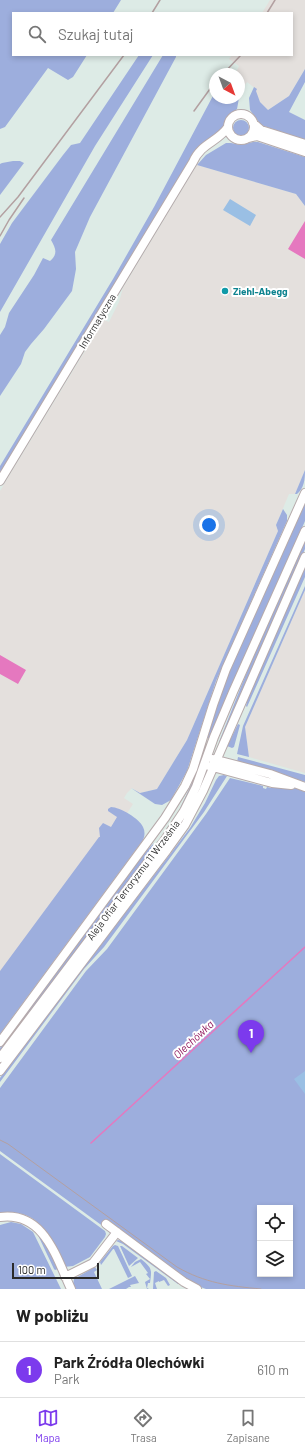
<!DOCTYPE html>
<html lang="pl">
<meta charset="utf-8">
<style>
:root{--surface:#fff;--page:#f2f2f2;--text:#222;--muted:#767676;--line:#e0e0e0;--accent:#7c3aed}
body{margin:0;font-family:Barlow,sans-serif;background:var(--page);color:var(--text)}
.controls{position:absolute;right:12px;bottom:12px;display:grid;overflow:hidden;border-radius:0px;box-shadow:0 2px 6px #0003}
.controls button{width:36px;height:36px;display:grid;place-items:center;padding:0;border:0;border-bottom:1px solid var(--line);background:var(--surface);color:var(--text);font:20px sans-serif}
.compass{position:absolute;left:209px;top:68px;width:36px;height:36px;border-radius:50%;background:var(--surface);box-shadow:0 2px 6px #0003;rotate:139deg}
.scale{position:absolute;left:12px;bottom:10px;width:87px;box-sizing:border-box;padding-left:4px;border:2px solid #2a2a2a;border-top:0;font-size:11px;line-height:14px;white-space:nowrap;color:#2a2a2a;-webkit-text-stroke:3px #fff;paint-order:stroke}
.you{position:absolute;left:209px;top:525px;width:14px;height:14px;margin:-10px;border:3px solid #fff;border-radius:50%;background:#1a73e8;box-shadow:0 0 0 6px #1a73e833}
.badge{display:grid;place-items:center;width:26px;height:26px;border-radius:50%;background:var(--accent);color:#fff;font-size:13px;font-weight:700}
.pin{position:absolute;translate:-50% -33px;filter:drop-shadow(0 1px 2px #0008)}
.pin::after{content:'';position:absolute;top:21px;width:14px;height:12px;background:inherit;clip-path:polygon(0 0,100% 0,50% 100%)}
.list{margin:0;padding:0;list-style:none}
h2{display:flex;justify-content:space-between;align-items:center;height:52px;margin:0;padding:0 16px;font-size:17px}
h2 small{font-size:13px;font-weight:400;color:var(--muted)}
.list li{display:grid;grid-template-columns:26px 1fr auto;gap:12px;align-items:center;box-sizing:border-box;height:56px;padding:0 16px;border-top:1px solid var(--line)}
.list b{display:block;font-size:15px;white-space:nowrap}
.list p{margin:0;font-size:13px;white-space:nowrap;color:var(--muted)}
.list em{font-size:13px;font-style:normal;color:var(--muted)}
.icon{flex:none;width:22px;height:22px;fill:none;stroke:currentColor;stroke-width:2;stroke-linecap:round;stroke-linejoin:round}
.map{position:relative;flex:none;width:305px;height:1289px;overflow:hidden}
.search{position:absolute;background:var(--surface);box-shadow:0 2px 6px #0003;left:12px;right:12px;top:12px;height:44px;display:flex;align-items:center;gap:10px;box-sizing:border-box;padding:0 14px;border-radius:0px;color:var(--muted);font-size:15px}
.sheet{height:108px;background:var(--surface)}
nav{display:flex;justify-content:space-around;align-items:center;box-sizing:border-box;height:56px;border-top:1px solid var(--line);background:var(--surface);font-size:11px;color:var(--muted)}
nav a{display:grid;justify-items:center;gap:2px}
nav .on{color:var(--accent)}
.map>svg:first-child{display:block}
.industrial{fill:#e4e0dd}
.green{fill:#9daedd;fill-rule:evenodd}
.pitch{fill:#9abfe4}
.water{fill:#e578bf}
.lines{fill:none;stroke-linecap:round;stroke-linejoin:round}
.stream{stroke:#e578bf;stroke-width:1.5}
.minor-casing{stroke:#b6aaab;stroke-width:10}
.minor{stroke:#fff;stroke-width:8}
.tram{stroke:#b3a0a1;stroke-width:1}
.rail{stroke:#b3a0a1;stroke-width:1.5}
.culture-dot{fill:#0f9aa8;stroke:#fff;stroke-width:1.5}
.labels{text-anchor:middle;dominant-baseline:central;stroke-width:4;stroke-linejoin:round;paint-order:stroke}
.culture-label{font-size:10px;font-weight:bold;fill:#0d838f;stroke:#fff;text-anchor:start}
.street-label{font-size:10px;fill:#2a2a2a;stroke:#fff}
.water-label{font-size:11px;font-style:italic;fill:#90175d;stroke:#fff}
</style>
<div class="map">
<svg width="305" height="1289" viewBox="0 0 305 1289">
<rect width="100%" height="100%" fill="#ddebe6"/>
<path class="industrial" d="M270,0h35v69l-16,27 -21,14 -8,-8 -5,-11 1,-2 -9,-7 -2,3 -6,-4v-7h-3v-2l3,-6 -10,-7 3,-4h60v-42h-30z
M197,165l99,29 9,12v264l-10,24h-6l-13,31 2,6 -91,209 -30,49 -17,4 -8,-5 -5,5 -3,5 9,6 -133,210v-523l104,-171 5,2 10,-20 4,-14z
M305,590v183l-56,-16 -4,-30z"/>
<path class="green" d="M0,0h121l-8,13h-100v42h74l-14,22 -5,3 -20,-12 -43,59 -5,2z
M139,55h14l-58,91 -95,166v-68l12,-21 51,-68 8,-10 9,-2z
M163,55h13v2l-86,160 -15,35 1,17 -4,22 -28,38 -13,15 -6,8 -4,12 -21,32v-61l5,-8 4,-14 25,-38 9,-17 7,3c8,-7 6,-12 1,-21z
M305,69v13l-16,30 16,8v20l-44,-15 -11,-15 -1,-12 5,-11 3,2 -1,2 4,11 8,8 21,-14z
M215,92v6h24l-2,11 -9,9 -3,9 -16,12 -209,337v-10l113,-187 41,-72z
M233 128a8 8 0 1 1 16 0a8 8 0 1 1-16 0Z
M253,142h5l47,15v49l-9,-12 -99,-29 9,-10 20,-12h5l10,2z
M13,161h7l4,2 -24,32v-31l2,-1z
M305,470c0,10 -1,18 -8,24h-8h6z
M305,501v20l-95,217h-4l21,-63z
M283,509l4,6v6l-71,160 -29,90 -16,29 -9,5 -7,-1 -24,-16 9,5 17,-4 30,-49 91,-209 -2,-6z
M305,538v11l-85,194 -1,-1 33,-83z
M305,566v11l-58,130 -1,-1 2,-9z
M305,586v4l-60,137 4,30 -12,-3 6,-28z
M238,724l2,1 -6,22 -2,1 -5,-2z
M238,757l67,18v7l-68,-20z
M199,768l-9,23 -14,26z
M224,775l3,1 -23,36 -100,135 -20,22 -84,113v-4l47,-63 143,-187 15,-25 11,-23 3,-4z
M230,778l33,8v2l3,1 1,-2 4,1v-2l21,2 13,2v499h-99l-8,-3 -94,-59 -104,-76v-63l86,-117 21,-22 99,-135zM260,1208h30v66h-30z
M111,807c9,0 29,12 32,20 2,4 2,8 0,13l-143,194v-63l99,-134h1l-1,-9 4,-5 8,4 6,-10 -9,-6v-2z
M154,843l-7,15 -147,193v-3l146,-198h1z
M0,1154l105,77 1,3 -1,3 -15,20 -17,9 -9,1c-17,-29 -20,-59 -64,-54z
M11,1222l10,2 12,8 28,57h-61v-64z
M36,1231l11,15 11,23 -3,1 -1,-1z
M118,1240l5,1 57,41 -2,2 -55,-40 -7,-3z
M115,1245l3,1 14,30 -4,2 -14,-29h-1l-12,16 -1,-3 13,-16z
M120,1246h2l16,12 -9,8z
M141,1259c11,9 11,10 9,24h-2l-1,5 2,1h-2l-2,-7 5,-3 -4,-5 2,-1 -8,-11 -9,5 4,-5z
M95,1267l2,3 -3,2 8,17h-27l-2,-5 1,-5z
M156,1271l10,7 4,7 -2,1 -4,-6 -5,2v-1l-4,2 2,6h-4l1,-17z
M135,1276l4,7 -9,2 1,2h-2l-3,2h-17z"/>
<path class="pitch" d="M230,199l26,16 -6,11 -27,-16z
M305,1071v23l-11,-15z"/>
<path class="water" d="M305,221v38l-17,-10z
M0,655l26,15 -8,14 -18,-10z"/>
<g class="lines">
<path class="stream" d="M91,1143l214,-196"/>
<g class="minor-casing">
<path id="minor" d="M228 127a13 13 0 1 1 26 0a13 13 0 1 1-26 0Z
M253,123l8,7 44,14
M248,138l9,-2 48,16
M0,481l193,-319c8,-19 25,-20 35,-35
M213,759l57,15 35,13
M209,766l63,17 19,2
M0,1042l165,-224 20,-32 8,-17 20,-64 13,-36 79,-176
M0,1058l164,-217 20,-30 12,-24 18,-50 19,-45 72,-161
M0,1071l167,-221 18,-25 18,-34 102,-234
M0,1217c44,-6 56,40 71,72
M106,1224l78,58 13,7
M65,1277l28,-14 24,-31"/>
</g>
<use href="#minor" class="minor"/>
<path class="tram" d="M0,1140l8,4 169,123c28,16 52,19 84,22"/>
<path class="rail" d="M152,13l8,-13
M267,13l8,-13
M223,74l18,-19
M194,111l21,-29
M0,217l18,-20 106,-142
M0,236l9,-16 15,-22"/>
</g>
<circle class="culture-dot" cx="225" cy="291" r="4"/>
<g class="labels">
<g class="culture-label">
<text x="233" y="291">Ziehl-Abegg</text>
</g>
<g class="street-label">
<text transform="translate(97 321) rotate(-59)">Informatyczna</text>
<text transform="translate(133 880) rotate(-53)">Aleja Ofiar Terroryzmu 11 Września</text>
</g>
<g class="water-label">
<text transform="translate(193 1039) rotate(-43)">Olechówka</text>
</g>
</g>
</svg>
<div class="controls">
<button><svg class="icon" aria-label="locate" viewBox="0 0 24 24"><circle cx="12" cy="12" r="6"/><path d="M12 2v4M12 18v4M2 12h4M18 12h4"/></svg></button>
<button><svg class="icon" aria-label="layers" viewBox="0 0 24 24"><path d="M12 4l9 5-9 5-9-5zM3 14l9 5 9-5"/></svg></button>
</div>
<svg class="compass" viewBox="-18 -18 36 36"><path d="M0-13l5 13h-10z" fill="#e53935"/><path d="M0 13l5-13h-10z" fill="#767676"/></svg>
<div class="scale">100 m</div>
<div class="you"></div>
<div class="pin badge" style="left:251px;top:1053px">1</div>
<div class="search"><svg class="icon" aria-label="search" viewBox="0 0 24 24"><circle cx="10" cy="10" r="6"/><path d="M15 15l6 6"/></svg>Szukaj tutaj</div>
</div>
<section class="sheet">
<h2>W pobliżu<small></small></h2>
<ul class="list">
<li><span class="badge">1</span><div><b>Park Źródła Olechówki</b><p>Park</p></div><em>610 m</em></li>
</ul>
</section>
<nav>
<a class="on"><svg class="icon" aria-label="map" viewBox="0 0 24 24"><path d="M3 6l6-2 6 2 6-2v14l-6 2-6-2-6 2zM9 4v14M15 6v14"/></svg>Mapa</a>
<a><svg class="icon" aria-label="directions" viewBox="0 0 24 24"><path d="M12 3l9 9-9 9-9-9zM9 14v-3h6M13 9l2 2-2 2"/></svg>Trasa</a>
<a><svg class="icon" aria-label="saved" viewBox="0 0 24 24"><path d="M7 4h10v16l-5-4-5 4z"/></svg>Zapisane</a>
</nav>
